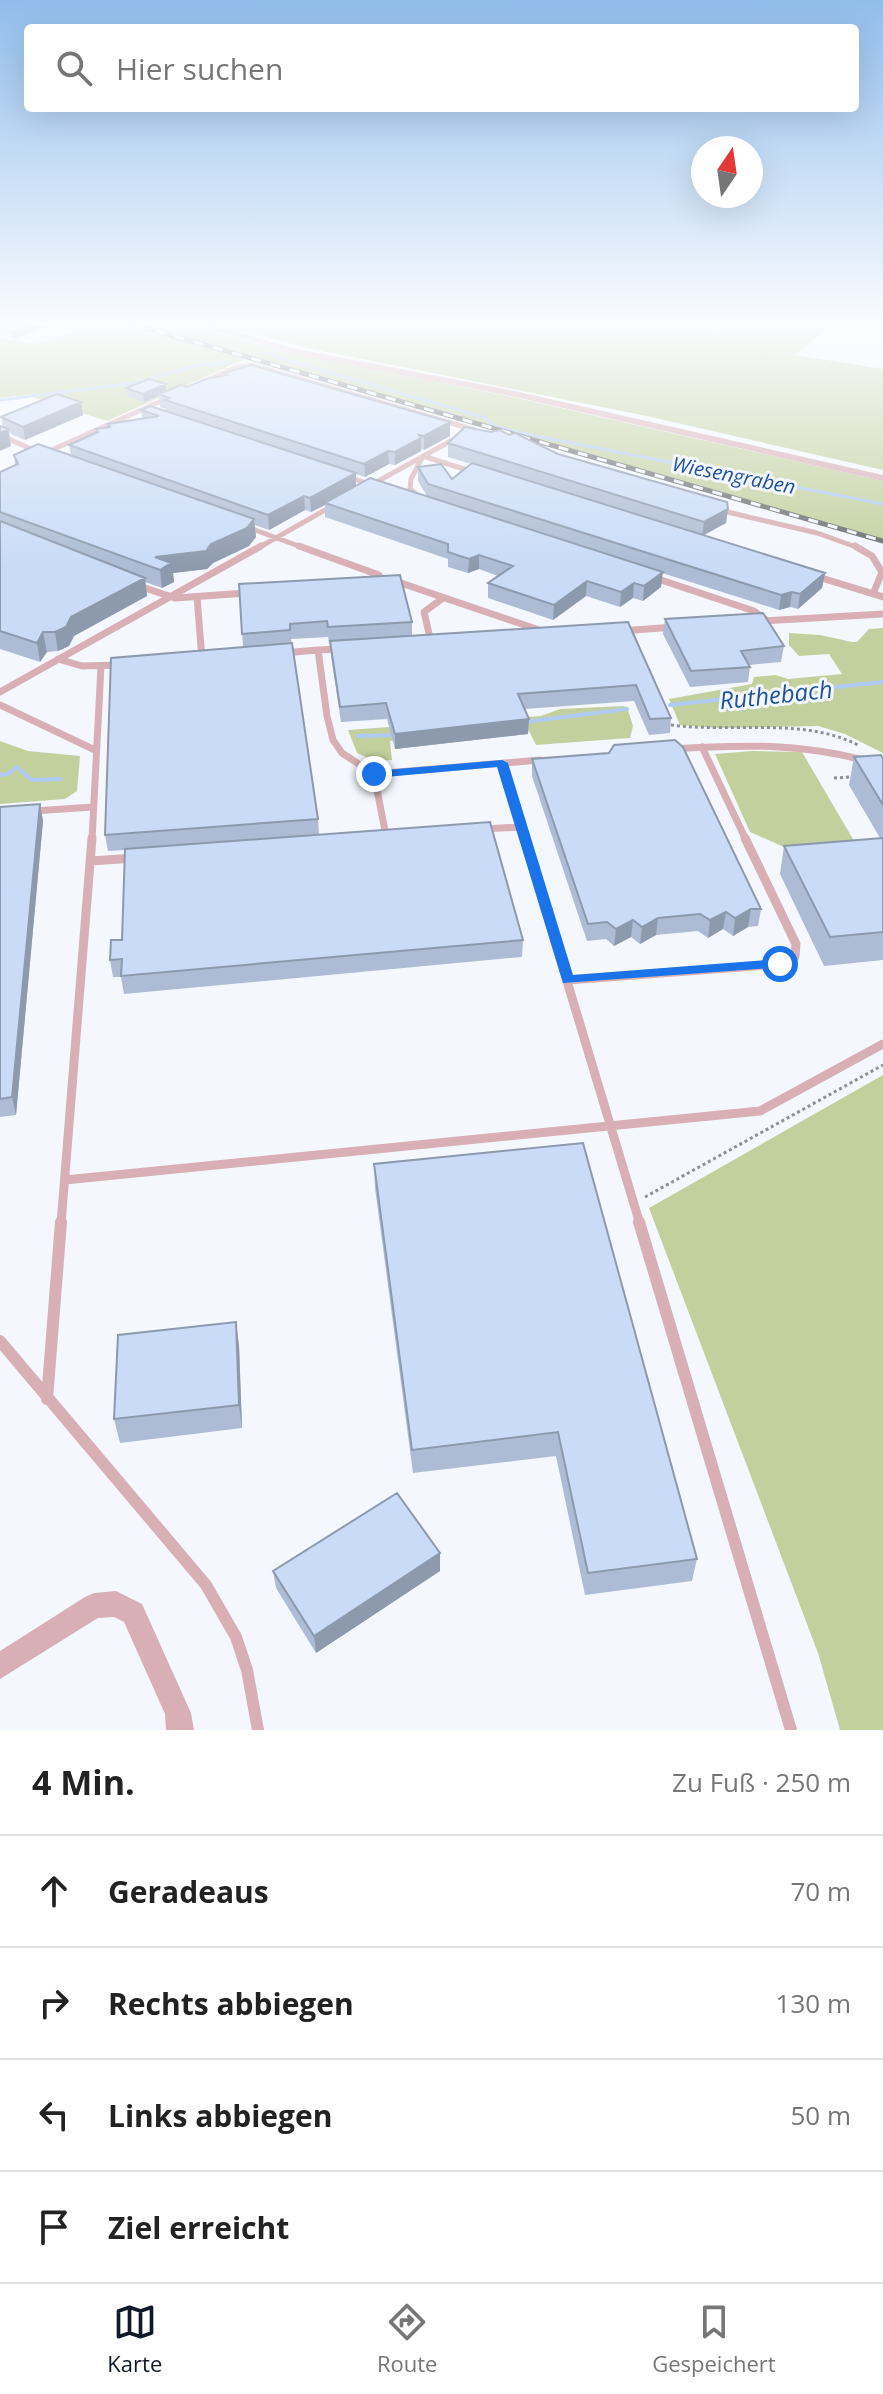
<!DOCTYPE html>
<html lang="de">
<meta charset="utf-8">
<style>
:root{--surface:#fff;--page:#f2f2f2;--text:#222;--muted:#767676;--line:#e0e0e0;--accent:#111827}
body{margin:0;font-family:"Open Sans",sans-serif;background:var(--page);color:var(--text)}
.compass{position:absolute;left:691px;top:136px;width:72px;height:72px;border-radius:50%;background:var(--surface);box-shadow:0 8px 32px #0002;rotate:13deg}
.stop{position:absolute;width:24px;height:24px;margin:-18px;border:6px solid #1a73e8;border-radius:50%;background:#fff}
.stop.end{background:#1a73e8;border-color:#fff;box-shadow:0 2px 8px #0008}
.list{margin:0;padding:0;list-style:none}
h2{display:flex;justify-content:space-between;align-items:center;height:104px;margin:0;padding:0 32px;font-size:34px}
h2 small{font-size:26px;font-weight:400;color:var(--muted)}
.list li{display:grid;grid-template-columns:52px 1fr auto;gap:24px;align-items:center;box-sizing:border-box;height:112px;padding:0 32px;border-top:2px solid var(--line)}
.list b{display:block;font-size:30px;white-space:nowrap}
.list em{font-size:26px;font-style:normal;color:var(--muted)}
.icon{flex:none;width:44px;height:44px;fill:none;stroke:currentColor;stroke-width:2;stroke-linecap:round;stroke-linejoin:round}
.map{position:relative;flex:none;width:883px;height:1730px;overflow:hidden}
.search{position:absolute;background:var(--surface);box-shadow:0 8px 32px #0002;left:24px;right:24px;top:24px;height:88px;display:flex;align-items:center;gap:20px;box-sizing:border-box;padding:0 28px;border-radius:8px;color:var(--muted);font-size:30px}
.sheet{height:552px;background:var(--surface)}
nav{display:flex;justify-content:space-around;align-items:center;box-sizing:border-box;height:112px;border-top:2px solid var(--line);background:var(--surface);font-size:22px;color:var(--muted)}
nav a{display:grid;justify-items:center;gap:4px}
nav .on{color:var(--accent)}
.map>svg:first-child{display:block}
.green{fill:#c2d09d}
.lines{fill:none;stroke-linecap:round;stroke-linejoin:round}
.stream-far1{stroke:#b0caf3;stroke-width:3}
.stream{stroke:#b0caf3;stroke-width:4}
.path{stroke:#8d9094;stroke-width:3;stroke-dasharray:3 3;stroke-linecap:butt}
.service-far3{stroke:#d8afb4;stroke-width:5}
.service-far2{stroke:#d8afb4;stroke-width:7}
.service-far1{stroke:#d8afb4;stroke-width:9}
.service{stroke:#d8afb4;stroke-width:12}
.minor{fill:#d8afb4;fill-rule:evenodd}
.rail-casing{stroke:#6c6f72;stroke-width:5}
.rail{stroke:#f4f8fe;stroke-width:3;stroke-dasharray:10;stroke-linecap:butt}
.wall{fill:#adbcd4}
.shaded-wall{fill:#8d99ad}
.building{fill:#c9dbf7;stroke:#8d99ad;stroke-width:2}
.route{fill:#1a73e8}
.labels{text-anchor:middle;dominant-baseline:central;stroke-width:6;stroke-linejoin:round;paint-order:stroke}
.far-water-label{font-size:20px;font-style:italic;fill:#1e519f;stroke:#f4f8fe}
.water-label{font-size:24px;font-style:italic;fill:#1e519f;stroke:#f4f8fe}
</style>
<div class="map">
<svg width="883" height="1730" viewBox="0 0 883 1730">
<rect width="100%" height="100%" fill="#f4f8fe"/>
<path class="green" d="M95,325h34l116,34 -138,62 -81,-26 -26,3v-60l37,6z
M144,325h45l100,28 223,44 371,84v58z
M220,325h468l30,8 12,-8h101l-36,30 88,14v101l-241,-55 -340,-68z
M883,628v125l-38,-19 -27,-8 -99,2 -39,-3 -11,-26 83,-15 2,-7 22,-2 12,4 54,-5 -13,-20 -30,2 -10,-11v-12l31,2 32,7h5l12,-13z
M623,706l4,1 6,19 -3,12 -94,7 -9,-18 -137,14 2,19 -18,1 -17,-8 -9,-23 193,-14 19,-7z
M0,741l28,10 52,5 -3,35 -12,8 -65,5z
M752,751l50,1 58,99 -58,4 -52,-23 -35,-78z
M883,1075v655h-43l-22,-77 -169,-445z"/>
<g class="lines">
<path class="stream-far1" d="M262,354l12,-1 3,4 209,61 9,8 26,7 362,71
M0,400l135,-17 60,-17 33,-3"/>
<path class="stream" d="M670,705l213,-23
M525,722l102,-13
M358,736l38,-1
M0,775l8,-1 9,-7 15,13 29,-1"/>
<path class="path" d="M671,725c61,8 132,-8 187,20
M834,778l17,-1
M645,1197l238,-132"/>
<path class="service-far3" d="M205,381l32,-14 15,-2 223,65
M0,435l38,17
M45,453l123,-55
M349,477l22,8 87,-48
M421,498l-11,-9 1,-10 12,-23 50,16
M719,510l98,23 42,15
M247,527l57,21
M258,548l76,-43"/>
<path class="service-far2" d="M299,546l80,29 -12,7
M855,546l17,10 10,16 -9,22
M815,576l68,21
M652,577l102,34 12,9
M395,581l150,51
M139,586l36,12 72,-5
M197,597l5,62
M760,621l123,-7
M620,631l55,-4
M431,642l-7,-30 19,-14
M339,649l-21,1 9,66 6,24 9,13 32,21 166,-14
M283,653l35,-3
M58,659l24,7 39,-1
M0,692l261,-146
M0,705l95,45
M702,747l44,93
M673,749c72,-5 141,-6 210,17
M502,763l23,77
M374,774l12,62
M34,811l59,-4
M482,829l40,-2
M92,840l9,-174"/>
<path class="service-far1" d="M524,838l116,386
M91,861l43,-3
M568,980l212,-16 15,-7 1,-13 -51,-106
M65,1180l695,-69 123,-67
M61,1224l31,-386"/>
<path class="service" d="M639,1222l152,508
M0,1341l206,244 30,52 11,33 11,60
M47,1399l14,-177"/>
<path class="minor" d="M198,325h15l79,23 223,43 368,84v6l-368,-84 -224,-43z
M116,1591l26,13 49,109 3,17h-28l-1,-16 -41,-92 -10,-5 -16,1 -98,61v-28l85,-54 9,-4z"/>
<g class="rail-casing">
<path id="rail" d="M136,325l747,216"/>
</g>
<use href="#rail" class="rail"/>
</g>
<path class="wall" d="M0,325l50,1 -36,13 -14,-5z
M224,373l226,63 -26,14 -3,-1v2l-26,14 -6,-1 -24,13 -9,-3v11l71,11 -9,-15v-14l34,12 19,-15 -23,-7v-14l61,-8 49,19 170,55 -2,14 -22,12 121,38 -3,15 -24,21 -8,-2 -11,3 -117,-37 -1,14 -18,14 -10,-3 -13,9 -34,-11 -33,24 -65,-22v-15l10,-7 -19,-7 -11,4 -20,-6v-8l-123,-42v-12l-14,7 -6,-2 -36,20 -14,-5 1,12 -7,9 -36,17 -6,6 -34,4 1,9 -12,6 -17,-6 2,14 -73,40 -5,10 -11,5 -11,1 -7,10 -40,-13v-177l15,-7 -1,-10h57l-2,-10 27,-12v-4l12,-2v-3l34,-6 -1,-8 25,1v-2l-6,-2 -1,-11 -15,6 -16,-5 -2,-9 40,-4v7l59,-15z
M81,402l2,13 -58,25 -16,-7 2,13 -8,-19 -2,-10z
M239,584l173,38v14l216,-14 43,96 -1,15 -21,2 -15,-34 -109,8 4,10 -1,15 -133,15 -8,-30 -46,3 -10,-66 -1,-13h-1l-1,-6 -37,2 27,180 1,15 204,106 -1,17 -398,37 -3,-17h-8l-3,-17 12,-20 3,-90 -17,1 -3,-16 138,-188z
M665,619l119,27 -3,16 -32,3 1,2 -2,15 -58,5 -27,-53z
M854,757l29,2v201l-59,6 -44,-92 4,-28 96,-8 -31,-53z
M532,759l229,150 -3,17 -10,1 -15,9 -10,-7 -15,9 -10,-7 -42,4 -16,9 -9,-7 -17,9 -8,-7 -19,2 -55,-165z
M40,804l3,17 -27,294 -16,2v-310z
M374,1164l323,395 -5,22 -107,14 -29,-139 -143,17 -38,-285z
M239,1345l3,83 -122,15 -6,-24z
M440,1553v18l-124,82 -40,-65 -3,-17z"/>
<path class="shaded-wall" d="M32,325h18v1l-36,13 -2,-7z
M166,384v9l-7,1v2l-15,6 -1,-8z
M81,402l2,13 -58,25 -2,-13z
M450,422v14l-26,14v-14z
M8,429l3,17 -11,5v-18z
M421,438v13l-26,14v-13z
M388,451l1,13 -24,13 -1,-13z
M356,473v14l-31,16v2l-14,7 -1,-14z
M304,496l1,14 -36,20 -1,-15z
M728,509l-2,14 -24,13 2,-14z
M254,519l2,18 -7,9 -36,17 -6,6 -34,4 1,9 -12,6 -2,-18 -5,-13 56,-13z
M479,555v14l-11,4 1,-14z
M663,572l-2,15 -18,14 1,-15z
M825,573l-3,15 -24,21 2,-15z
M145,578l2,18 -73,40 -5,10 -11,5 -3,-19 16,-15z
M587,581l-1,15 -33,24 1,-15z
M634,583l-1,15 -13,9 1,-15z
M792,592l-2,15 -11,3 2,-15z
M43,632l4,20 -7,10 -3,-19z
M529,719l-1,15 -133,15v-15z
M40,804l3,17 -27,294 -4,-18z
M751,909l-3,18 -15,9 2,-18z
M726,912l-3,17 -15,9 2,-18z
M658,918l-2,17 -16,9 2,-17z
M633,920l-2,17 -17,9 2,-17z
M236,1322l3,23 3,83 -3,-23z
M440,1553v18l-124,82 -2,-17z"/>
<path class="building" d="M0,325h32l-20,7 -12,-4z
M251,365l199,57 -26,14 -5,-1 2,3 -26,14 -7,-1 -24,13 -199,-64 4,-2 -10,-4 22,-9 6,2 19,-8 21,-4 -3,-2z
M149,379l17,5 -23,10 -17,-6z
M57,394l24,8 -58,25 -22,-10z
M150,406l206,67 -46,25 -6,-2 -36,19 -199,-70 29,-13 -2,-3 14,-2 -2,-3 51,-8 -18,-6z
M0,426l8,3 -8,4z
M465,427l26,5 9,-2 9,5 6,-2 43,21 169,48 1,7 -24,13 -256,-79z
M38,444l216,75 -7,9 -36,16 -5,7 -51,6 16,6 -11,7 -160,-58v-40l18,-8 -4,-9z
M472,463l353,110 -25,21 -8,-2 -11,3 -353,-111 -10,-17 23,-3 11,15z
M370,478l293,94 -19,14 -10,-3 -13,9 -34,-11 -33,24 -66,-22 25,-17 -34,-11 -10,4 -21,-7v-8l-123,-41z
M0,521l145,57 -74,39 -5,10 -11,5h-12l-6,11 -37,-12z
M400,575l12,47 -84,5 -1,-6 -37,3v6l-48,4 -3,-50z
M763,613l21,33 -43,5 9,16 -59,4 -26,-52z
M628,622l43,96 -21,1 -14,-34 -118,9 11,25 -134,15 -9,-31 -46,4 -10,-66z
M292,643l26,176 -213,16 6,-177z
M675,740l8,7 78,162h-10l-16,9 -9,-6 -16,8 -10,-6 -42,4 -16,9 -9,-7 -17,9 -9,-7 -19,2 -56,-165 77,-6 5,-8z
M881,755l2,4v46l-29,-48z
M40,804l-28,293 -12,2v-292z
M490,822l33,118 -402,36 1,-17 -12,1 1,-20h11l3,-91z
M883,838v94l-53,5 -46,-91z
M583,1143l114,416 -109,14 -30,-141 -146,18 -38,-286z
M236,1322l3,83 -125,14 4,-84z
M397,1493l43,60 -126,83 -41,-65z"/>
<linearGradient id="sky" x2="0" y2="1"><stop stop-color="#91bdec"/><stop offset="0.57" stop-color="#fafcff"/><stop offset="1" stop-color="#fafcff" stop-opacity="0"/></linearGradient>
<rect width="883" height="567" fill="url(#sky)"/>
<path class="route" d="M502,760l6,3 65,212 207,-16 5,2v6l-222,16 -66,-216 -123,11 -6,-4 6,-3z"/>
<g class="labels">
<g class="far-water-label">
<text transform="translate(734 475) rotate(11)">Wiesengraben</text>
</g>
<g class="water-label">
<text transform="translate(776 694) rotate(-6)">Ruthebach</text>
</g>
</g>
</svg>
<svg class="compass" viewBox="-18 -18 36 36"><path d="M0-13l5 13h-10z" fill="#e53935"/><path d="M0 13l5-13h-10z" fill="#767676"/></svg>
<div class="stop" style="left:780px;top:964px"></div>
<div class="stop end" style="left:374px;top:774px"></div>
<div class="search"><svg class="icon" aria-label="search" viewBox="0 0 24 24"><circle cx="10" cy="10" r="6"/><path d="M15 15l6 6"/></svg>Hier suchen</div>
</div>
<section class="sheet">
<h2>4 Min.<small>Zu Fuß · 250 m</small></h2>
<ul class="list">
<li><svg class="icon" aria-label="ahead" viewBox="0 0 24 24"><path d="M12 20V5M6 11l6-6 6 6"/></svg><div><b>Geradeaus</b></div><em>70 m</em></li>
<li><svg class="icon" aria-label="right" viewBox="0 0 24 24"><path d="M7 20v-9h11M14 6l5 5-5 5"/></svg><div><b>Rechts abbiegen</b></div><em>130 m</em></li>
<li><svg class="icon" aria-label="left" viewBox="0 0 24 24"><path d="M17 20v-9H6M10 6l-5 5 5 5"/></svg><div><b>Links abbiegen</b></div><em>50 m</em></li>
<li><svg class="icon" aria-label="arrive" viewBox="0 0 24 24"><path d="M6 21V4h12l-3 4 3 4H6"/></svg><div><b>Ziel erreicht</b></div></li>
</ul>
</section>
<nav>
<a class="on"><svg class="icon" aria-label="map" viewBox="0 0 24 24"><path d="M3 6l6-2 6 2 6-2v14l-6 2-6-2-6 2zM9 4v14M15 6v14"/></svg>Karte</a>
<a><svg class="icon" aria-label="directions" viewBox="0 0 24 24"><path d="M12 3l9 9-9 9-9-9zM9 14v-3h6M13 9l2 2-2 2"/></svg>Route</a>
<a><svg class="icon" aria-label="saved" viewBox="0 0 24 24"><path d="M7 4h10v16l-5-4-5 4z"/></svg>Gespeichert</a>
</nav>
